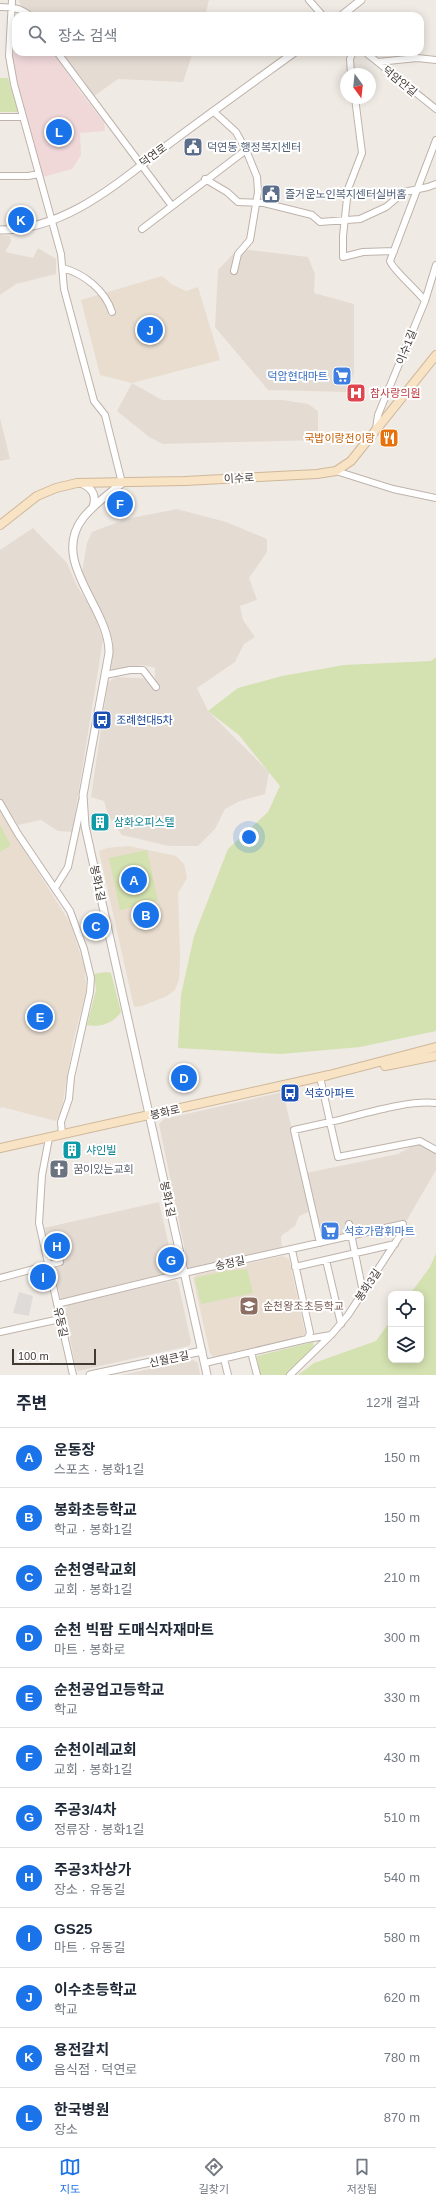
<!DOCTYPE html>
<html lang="ko">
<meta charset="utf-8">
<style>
:root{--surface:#fff;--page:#f6f6f7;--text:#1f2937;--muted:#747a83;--line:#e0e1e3;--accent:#1a73e8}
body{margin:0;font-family:Arial,"Noto Sans KR",sans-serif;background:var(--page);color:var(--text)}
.controls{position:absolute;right:12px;bottom:12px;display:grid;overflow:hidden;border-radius:8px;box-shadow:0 2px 10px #0003}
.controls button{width:36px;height:36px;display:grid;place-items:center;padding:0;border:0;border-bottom:1px solid var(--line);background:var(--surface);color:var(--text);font:20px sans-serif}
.compass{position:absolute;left:340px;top:68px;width:36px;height:36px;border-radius:50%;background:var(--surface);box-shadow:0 2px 10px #0003;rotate:165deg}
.scale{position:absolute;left:12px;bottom:10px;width:84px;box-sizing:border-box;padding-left:4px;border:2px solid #423a35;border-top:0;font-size:11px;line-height:14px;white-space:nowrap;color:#423a35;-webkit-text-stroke:3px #fff;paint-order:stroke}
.you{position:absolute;left:249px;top:837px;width:14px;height:14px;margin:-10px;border:3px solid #fff;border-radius:50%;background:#1a73e8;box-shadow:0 0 0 6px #1a73e833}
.badge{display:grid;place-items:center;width:26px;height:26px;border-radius:50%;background:var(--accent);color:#fff;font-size:13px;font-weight:700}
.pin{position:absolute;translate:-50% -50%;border:2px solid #fff;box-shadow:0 1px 4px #0006}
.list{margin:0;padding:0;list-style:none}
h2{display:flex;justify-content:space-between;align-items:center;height:52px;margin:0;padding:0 16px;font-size:17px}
h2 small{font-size:13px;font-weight:400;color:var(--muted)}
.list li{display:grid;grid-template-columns:26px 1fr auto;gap:12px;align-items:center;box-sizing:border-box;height:60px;padding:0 16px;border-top:1px solid var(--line)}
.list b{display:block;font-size:15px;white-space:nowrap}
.list p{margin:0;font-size:13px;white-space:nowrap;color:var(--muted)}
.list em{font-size:13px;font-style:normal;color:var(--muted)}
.icon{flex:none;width:22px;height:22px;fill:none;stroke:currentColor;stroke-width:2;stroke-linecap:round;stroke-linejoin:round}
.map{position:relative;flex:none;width:436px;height:1375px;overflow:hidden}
.search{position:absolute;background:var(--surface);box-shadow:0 2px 10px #0003;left:12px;right:12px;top:12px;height:44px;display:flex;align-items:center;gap:10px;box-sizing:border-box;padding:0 14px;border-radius:12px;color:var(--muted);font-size:15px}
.sheet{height:772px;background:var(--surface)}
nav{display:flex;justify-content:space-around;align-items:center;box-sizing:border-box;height:56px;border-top:1px solid var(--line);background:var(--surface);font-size:11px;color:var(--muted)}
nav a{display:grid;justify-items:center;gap:2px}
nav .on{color:var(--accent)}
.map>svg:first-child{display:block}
.residential{fill:#e4dbd3}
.education{fill:#e8ddcf}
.medical{fill:#f0d8d9}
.green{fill:#d4e1b0}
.parking{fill:#dedbd9}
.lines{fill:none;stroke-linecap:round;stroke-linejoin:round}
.minor-casing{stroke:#beb3ab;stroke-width:8}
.tertiary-casing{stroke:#beb3ab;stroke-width:9}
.secondary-casing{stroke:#cfb89a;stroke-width:10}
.minor{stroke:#fff;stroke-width:6}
.tertiary{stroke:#fff;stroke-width:7}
.secondary{stroke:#f9e3c5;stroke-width:8}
.labels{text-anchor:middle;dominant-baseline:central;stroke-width:4;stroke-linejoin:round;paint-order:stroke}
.street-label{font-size:11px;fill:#423a35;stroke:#fff}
.service-label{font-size:11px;fill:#4e5e75;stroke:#fff;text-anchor:start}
.shop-label{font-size:11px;fill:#366cbe;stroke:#fff;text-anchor:end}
.health-label{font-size:11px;fill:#be3a42;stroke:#fff;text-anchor:start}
.food-label{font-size:11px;fill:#c56008;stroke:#fff;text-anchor:end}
.transit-label{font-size:11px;fill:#164399;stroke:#fff;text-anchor:start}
.culture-label{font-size:11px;fill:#0d838f;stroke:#fff;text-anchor:start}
.worship-label{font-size:11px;fill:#5b616d;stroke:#fff;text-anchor:start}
.education-label{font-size:11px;fill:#785e54;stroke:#fff;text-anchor:start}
</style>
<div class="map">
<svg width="436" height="1375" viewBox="0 0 436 1375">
<rect width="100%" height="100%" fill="#f0eae4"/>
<path class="residential" d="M19,0h190l-4,16h-174l-11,-12z
M61,52h132l-10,30 -65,-3 -24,17 -11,-17z
M0,235l10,1 1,6 -6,10 28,6 5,-10 18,11v15l-40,10 -16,11z
M241,249l67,8 7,17 -1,19 40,11v69l-7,19 -79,-2 -53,-63 3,-57 18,-19z
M132,383l30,17h121l25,4 10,7v29l-155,4 -14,-7 -32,-26z
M0,418l10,41 -10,2z
M177,509l49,13 41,17v13l-18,26 8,22 -17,6 3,14 12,17 -11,7 -9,18 -38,26 11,23 61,61 -4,22 -25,7 -15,8 -10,20 -17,17h-29l-47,-11 -13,-18 -5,-16 -13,-4 17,-115 8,-5 39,2v-11l-12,-3 -34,5 4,-28 -3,-13 -28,-57 5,-29 5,-11 34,-13z
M33,528l34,35 10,23 17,28 9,26 -31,192 -14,-1 -17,-11 -23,5 -18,-27v-248z
M283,1092l28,119 -12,5 -4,10 -14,10 1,14 -93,20 -30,-146 5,-5z
M416,1144l13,4 7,5v17l-29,50 -86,19 -15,-66 92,-19z
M159,1202l16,71 -114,27 -17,-72z
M175,1280l3,2 13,60 -2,4 -111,25 -3,-6 -10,-54 3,-6z
M193,1360l5,3 2,12h-79z"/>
<path class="education" d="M162,276l9,8 15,7 12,-4 22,73 -88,23 -32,-8 -19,-75z
M0,811l70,112 15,45 1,24 -13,50 -12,71 -5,8 -54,-14 -2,2z
M129,846l47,10 8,8 3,14 -9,15 2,67 -1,19 -4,11 -8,6 -25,10 -8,1 -35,-156 8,-3z
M282,1256l7,3 16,74 -5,4 -87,20 -3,-4 -17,-75 3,-3z"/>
<path class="medical" d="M14,19l2,2v31h37l28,41 23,29 1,9 -25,2 1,22 -9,14 -29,8 -25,-84 -5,-27z"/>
<path class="green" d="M0,78h8l10,34h-18z
M436,657v374l-76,16 -79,7 -103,-6 3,-53 13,-59 34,-87 40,-37 12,-26 -41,-51 -31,-24 30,-23 44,-12 62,-11 87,-4z
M0,825l11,20 -11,7z
M147,850l11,51 -38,9 -11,-52z
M106,972l5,1 10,39c-7,11 -22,16 -34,13l9,-35 -2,-16z
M436,1253v122h-138l16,-12 62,-22 15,-21v40h30v-66h-11l20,-27z
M247,1269l6,24 -52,11 -6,-26 31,-7z
M313,1342l1,6 -25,27h-30l-2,-19z"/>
<path class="parking" d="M19,1292l14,4 -4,20 -16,-3z"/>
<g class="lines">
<g class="minor-casing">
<path id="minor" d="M12,0l-3,56 5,28 47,170 3,35 30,112 11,14 17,68
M309,0l14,16
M0,7c11,0 21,1 30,9
M57,52l115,154
M365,52l71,57
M378,62l39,-4 19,2
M351,74l-1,-15 3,-7
M355,98l7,55 -14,36 -5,47v21l20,-5 31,-1
M0,117h23
M0,176h28l11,-2
M205,179l22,13 11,10 26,1 48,12 8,7 40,-3 26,-12 18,-15 24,-5 8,-3
M142,229l104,-79 -10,-18 -23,-21
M63,268c21,6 42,22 49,44
M234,271l4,-17 12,-14 8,-48 -1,-15 -11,-27
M425,301c-8,-11 -33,-32 -35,-40l46,-121
M376,429l2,-14 47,-114 11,-36
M336,471l57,18 43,9
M105,675l25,-5h13l13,17
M0,803l18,31 52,77 14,38 7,29 -1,14 -19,85 -2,22 -8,23 1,13
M55,888l13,-21 14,-66
M49,1138l-7,37 -3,48 34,152
M436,1150l-16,-9 -82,16 -8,-35c31,-7 76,-22 106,-19
M349,1224l14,68
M320,1243l-26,-113 36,-8 -10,-45
M326,1260l15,64
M295,1267l100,-23
M0,1278l60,-16
M57,1304l127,-31 219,-49v7l-55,84 -16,19 -42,41
M0,1332l60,-13
M307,1339l24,-4
M251,1352l6,23
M224,1359l4,16
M205,1363l102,-24 3,-6 -18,-83"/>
</g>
<g class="tertiary-casing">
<path id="tertiary" d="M341,16l20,-16
M0,230c70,0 124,-53 177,-92 39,-29 78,-57 118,-86
M81,483c11,5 16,12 12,24
M122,483c-13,11 -28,21 -39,35 -34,44 27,90 26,135l-26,142 2,31 122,549
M90,1375l112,-24"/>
</g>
<g class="secondary-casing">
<path id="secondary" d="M0,525l37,-29 19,-8 21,-5 108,-2 132,-7 19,-3 15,-10 85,-106
M385,1066l51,-10
M0,1148l329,-73 107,-28"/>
</g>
<use href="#minor" class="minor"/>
<use href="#tertiary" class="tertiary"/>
<use href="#secondary" class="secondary"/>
</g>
<defs>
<g id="civic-square" transform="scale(1)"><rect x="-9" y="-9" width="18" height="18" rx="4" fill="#5c6f8a" stroke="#fff"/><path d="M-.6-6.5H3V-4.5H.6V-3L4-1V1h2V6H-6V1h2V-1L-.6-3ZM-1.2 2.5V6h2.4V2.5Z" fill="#fff"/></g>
<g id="supermarket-square" transform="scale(1)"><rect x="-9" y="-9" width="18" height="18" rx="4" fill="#3f7fe0" stroke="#fff"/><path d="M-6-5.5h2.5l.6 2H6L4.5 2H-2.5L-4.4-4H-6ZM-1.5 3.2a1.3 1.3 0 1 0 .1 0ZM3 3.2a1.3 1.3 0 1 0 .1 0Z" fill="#fff"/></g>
<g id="hospital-square" transform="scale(1)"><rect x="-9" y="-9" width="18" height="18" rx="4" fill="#e0444e" stroke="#fff"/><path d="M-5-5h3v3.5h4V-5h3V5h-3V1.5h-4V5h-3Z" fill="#fff"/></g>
<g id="restaurant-square" transform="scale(1)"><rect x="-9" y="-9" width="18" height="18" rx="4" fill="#e8710a" stroke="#fff"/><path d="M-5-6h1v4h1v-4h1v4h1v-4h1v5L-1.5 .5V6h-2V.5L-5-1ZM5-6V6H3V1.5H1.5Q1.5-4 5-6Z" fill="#fff"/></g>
<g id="bus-square" transform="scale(1)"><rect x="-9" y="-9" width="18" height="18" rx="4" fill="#1a4fb4" stroke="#fff"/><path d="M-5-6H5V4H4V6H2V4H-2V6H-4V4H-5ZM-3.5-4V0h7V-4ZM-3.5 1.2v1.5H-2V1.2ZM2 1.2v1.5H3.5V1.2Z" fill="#fff"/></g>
<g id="building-square" transform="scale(1)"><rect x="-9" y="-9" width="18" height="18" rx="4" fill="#0f9aa8" stroke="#fff"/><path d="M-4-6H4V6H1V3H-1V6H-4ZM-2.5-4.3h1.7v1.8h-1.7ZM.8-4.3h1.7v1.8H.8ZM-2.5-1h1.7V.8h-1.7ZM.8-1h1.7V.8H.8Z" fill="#fff"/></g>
<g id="church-square" transform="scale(1)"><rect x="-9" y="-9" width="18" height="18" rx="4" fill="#6b7280" stroke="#fff"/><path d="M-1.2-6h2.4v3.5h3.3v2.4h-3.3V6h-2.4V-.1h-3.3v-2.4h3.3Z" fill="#fff"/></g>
<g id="school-square" transform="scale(1)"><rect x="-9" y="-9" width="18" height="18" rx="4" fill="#8d6e63" stroke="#fff"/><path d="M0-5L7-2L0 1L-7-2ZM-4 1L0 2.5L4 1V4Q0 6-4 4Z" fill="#fff"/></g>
</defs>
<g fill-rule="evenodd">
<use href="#civic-square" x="193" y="147"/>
<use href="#civic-square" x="271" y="194"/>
<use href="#supermarket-square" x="342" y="376"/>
<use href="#hospital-square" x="356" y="393"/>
<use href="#restaurant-square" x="389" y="438"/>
<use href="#bus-square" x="102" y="720"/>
<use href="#building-square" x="100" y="822"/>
<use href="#bus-square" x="290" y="1093"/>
<use href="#building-square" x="72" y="1150"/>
<use href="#church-square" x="59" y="1169"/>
<use href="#supermarket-square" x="330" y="1231"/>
<use href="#school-square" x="249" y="1306"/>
</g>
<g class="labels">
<g class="street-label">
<text transform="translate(400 81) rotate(39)">덕암안길</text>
<text transform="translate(153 155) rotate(-36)">덕연로</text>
<text transform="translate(406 347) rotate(-68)">이수1길</text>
<text transform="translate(239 478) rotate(-3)">이수로</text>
<text transform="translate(98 883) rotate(78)">봉화1길</text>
<text transform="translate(165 1112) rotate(-13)">봉화로</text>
<text transform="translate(168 1199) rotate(78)">봉화1길</text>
<text transform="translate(230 1263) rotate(-12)">송정길</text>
<text transform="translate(368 1285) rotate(-56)">봉화3길</text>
<text transform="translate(61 1322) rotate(78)">유동길</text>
<text transform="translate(169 1359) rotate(-12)">신월큰길</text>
</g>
<g class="service-label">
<text x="207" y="147">덕연동 행정복지센터</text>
<text x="285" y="194">즐거운노인복지센터실버홈</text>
</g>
<g class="shop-label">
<text x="328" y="376">덕암현대마트</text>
<text x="344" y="1231" text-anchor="start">석호가람휘마트</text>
</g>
<g class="health-label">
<text x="370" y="393">참사랑의원</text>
</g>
<g class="food-label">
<text x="375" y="438">국밥이랑전이랑</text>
</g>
<g class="transit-label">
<text x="116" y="720">조례현대5차</text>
<text x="304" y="1093">석호아파트</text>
</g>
<g class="culture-label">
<text x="114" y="822">삼화오피스텔</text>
<text x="86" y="1150">샤인빌</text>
</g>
<g class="worship-label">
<text x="73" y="1169">꿈이있는교회</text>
</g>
<g class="education-label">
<text x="263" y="1306">순천왕조초등학교</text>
</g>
</g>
</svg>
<div class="controls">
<button><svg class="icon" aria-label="locate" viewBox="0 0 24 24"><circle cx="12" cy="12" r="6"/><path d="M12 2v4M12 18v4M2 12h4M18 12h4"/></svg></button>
<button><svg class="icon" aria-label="layers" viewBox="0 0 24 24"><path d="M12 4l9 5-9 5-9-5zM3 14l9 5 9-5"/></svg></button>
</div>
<svg class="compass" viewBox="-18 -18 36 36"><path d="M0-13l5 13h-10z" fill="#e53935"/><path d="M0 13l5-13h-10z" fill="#747a83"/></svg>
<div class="scale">100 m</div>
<div class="you"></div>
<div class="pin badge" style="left:134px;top:880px">A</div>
<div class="pin badge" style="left:146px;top:915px">B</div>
<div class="pin badge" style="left:96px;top:926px">C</div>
<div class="pin badge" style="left:184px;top:1078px">D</div>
<div class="pin badge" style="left:40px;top:1017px">E</div>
<div class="pin badge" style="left:120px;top:504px">F</div>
<div class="pin badge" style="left:171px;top:1260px">G</div>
<div class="pin badge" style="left:57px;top:1246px">H</div>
<div class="pin badge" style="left:43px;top:1277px">I</div>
<div class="pin badge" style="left:150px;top:330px">J</div>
<div class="pin badge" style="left:21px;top:220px">K</div>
<div class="pin badge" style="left:59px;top:132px">L</div>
<div class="search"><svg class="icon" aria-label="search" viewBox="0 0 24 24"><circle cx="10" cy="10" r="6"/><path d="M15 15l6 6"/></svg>장소 검색</div>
</div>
<section class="sheet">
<h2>주변<small>12개 결과</small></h2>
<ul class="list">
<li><span class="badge">A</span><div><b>운동장</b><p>스포츠 · 봉화1길</p></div><em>150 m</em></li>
<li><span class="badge">B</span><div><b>봉화초등학교</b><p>학교 · 봉화1길</p></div><em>150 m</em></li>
<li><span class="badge">C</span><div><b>순천영락교회</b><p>교회 · 봉화1길</p></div><em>210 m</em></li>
<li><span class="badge">D</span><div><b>순천 빅팜 도매식자재마트</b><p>마트 · 봉화로</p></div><em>300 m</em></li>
<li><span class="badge">E</span><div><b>순천공업고등학교</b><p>학교</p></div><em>330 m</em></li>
<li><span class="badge">F</span><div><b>순천이레교회</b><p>교회 · 봉화1길</p></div><em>430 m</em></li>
<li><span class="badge">G</span><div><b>주공3/4차</b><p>정류장 · 봉화1길</p></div><em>510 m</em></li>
<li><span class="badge">H</span><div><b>주공3차상가</b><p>장소 · 유동길</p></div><em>540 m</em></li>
<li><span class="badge">I</span><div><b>GS25</b><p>마트 · 유동길</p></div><em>580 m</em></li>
<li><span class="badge">J</span><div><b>이수초등학교</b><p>학교</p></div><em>620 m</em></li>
<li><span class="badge">K</span><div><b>용전갈치</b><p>음식점 · 덕연로</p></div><em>780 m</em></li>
<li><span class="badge">L</span><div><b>한국병원</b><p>장소</p></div><em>870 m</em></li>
</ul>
</section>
<nav>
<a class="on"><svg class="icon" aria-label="map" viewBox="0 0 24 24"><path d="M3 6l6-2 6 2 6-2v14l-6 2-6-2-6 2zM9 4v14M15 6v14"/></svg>지도</a>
<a><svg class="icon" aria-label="directions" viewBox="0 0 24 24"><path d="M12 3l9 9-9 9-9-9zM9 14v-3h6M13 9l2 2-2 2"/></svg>길찾기</a>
<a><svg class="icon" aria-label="saved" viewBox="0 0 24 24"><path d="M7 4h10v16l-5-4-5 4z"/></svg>저장됨</a>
</nav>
